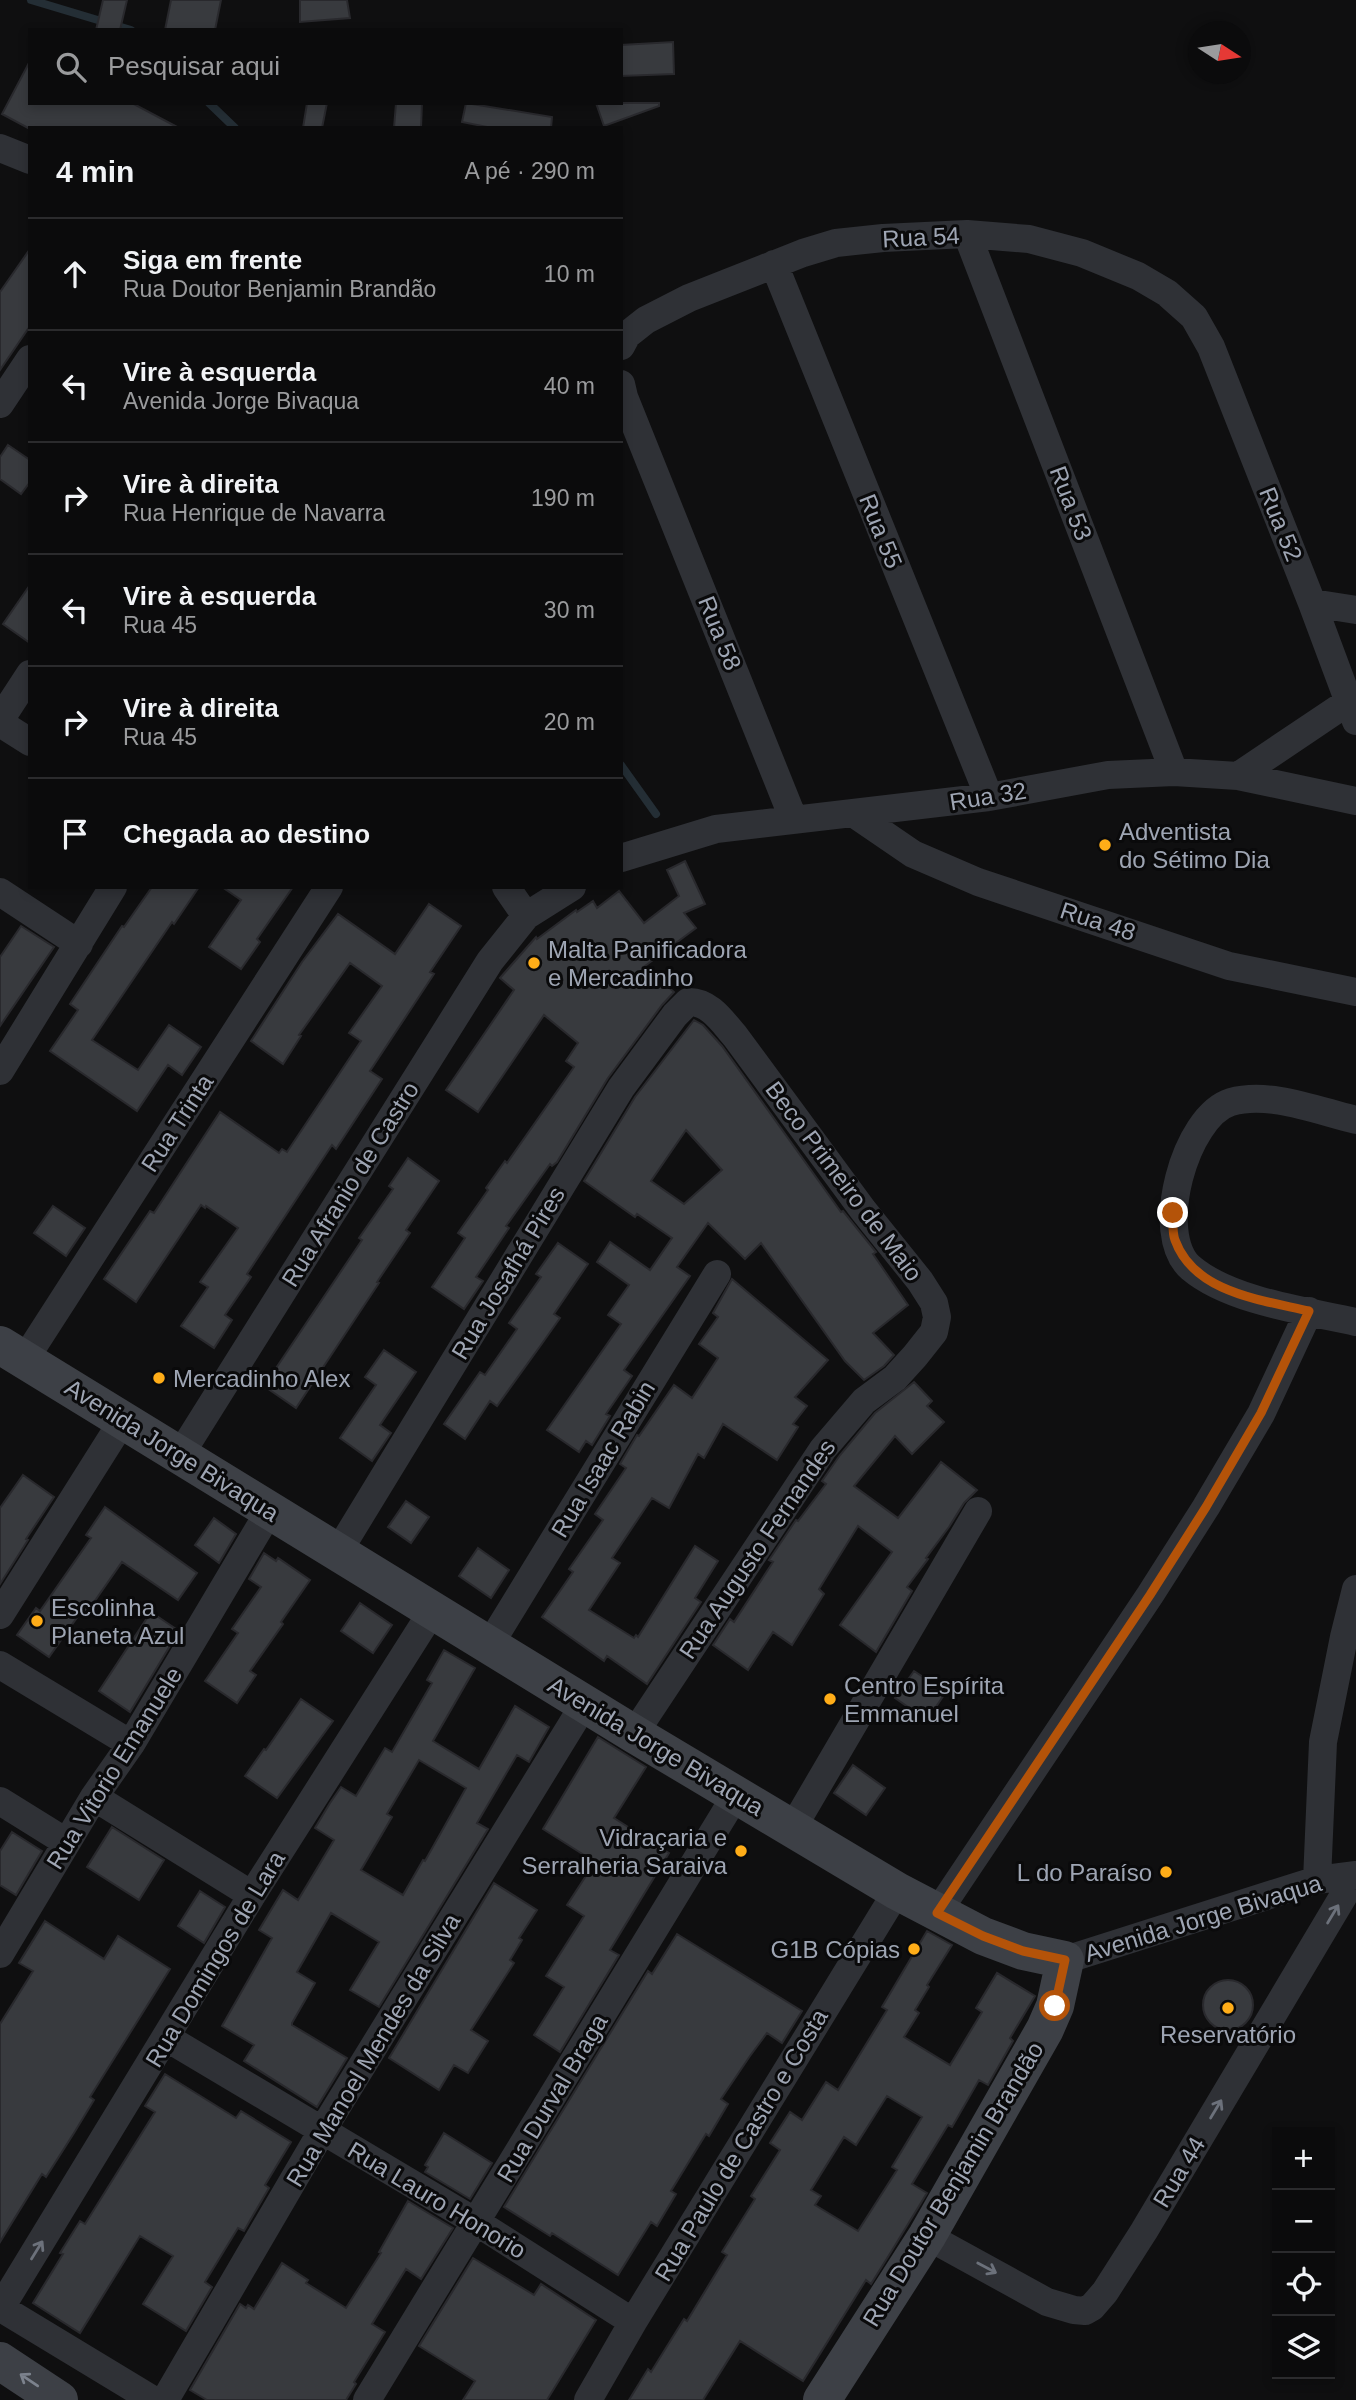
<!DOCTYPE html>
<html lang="pt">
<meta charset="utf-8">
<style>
:root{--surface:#0b0b0c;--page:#141415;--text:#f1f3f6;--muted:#9a9b9d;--line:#2b2b2d}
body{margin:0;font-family:Arial,sans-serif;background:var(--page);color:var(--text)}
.controls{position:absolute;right:21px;bottom:21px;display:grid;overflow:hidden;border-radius:0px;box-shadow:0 4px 10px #0003}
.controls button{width:63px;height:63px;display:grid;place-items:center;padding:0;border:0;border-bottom:2px solid var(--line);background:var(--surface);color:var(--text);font:35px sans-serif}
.compass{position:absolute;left:1188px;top:21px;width:63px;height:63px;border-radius:50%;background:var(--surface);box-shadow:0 4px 10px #0003;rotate:102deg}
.stop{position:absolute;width:21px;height:21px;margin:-16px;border:5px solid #b45309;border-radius:50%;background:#fff}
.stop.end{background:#b45309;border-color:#fff;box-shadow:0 2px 7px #0008}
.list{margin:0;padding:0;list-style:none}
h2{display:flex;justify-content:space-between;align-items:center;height:91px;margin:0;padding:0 28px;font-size:30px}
h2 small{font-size:23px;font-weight:400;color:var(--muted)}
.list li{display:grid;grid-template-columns:46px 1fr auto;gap:21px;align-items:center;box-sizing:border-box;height:112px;padding:0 28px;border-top:2px solid var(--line)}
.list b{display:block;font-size:26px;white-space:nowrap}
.list p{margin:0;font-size:23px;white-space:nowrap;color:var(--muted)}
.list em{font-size:23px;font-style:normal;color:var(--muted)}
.icon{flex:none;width:38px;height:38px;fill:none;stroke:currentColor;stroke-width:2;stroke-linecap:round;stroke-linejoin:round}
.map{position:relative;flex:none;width:1356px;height:2400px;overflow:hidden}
.search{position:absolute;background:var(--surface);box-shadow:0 4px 10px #0003;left:28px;top:28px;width:595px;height:77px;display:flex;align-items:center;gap:18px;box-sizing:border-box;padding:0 24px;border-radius:0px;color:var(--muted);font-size:26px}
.panel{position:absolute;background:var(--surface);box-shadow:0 4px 10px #0003;left:28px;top:126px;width:595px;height:763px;border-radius:0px}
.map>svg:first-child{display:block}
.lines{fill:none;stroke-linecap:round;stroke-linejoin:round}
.stream{stroke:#242e35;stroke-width:8}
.building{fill:#383a3e;stroke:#29292d;stroke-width:2;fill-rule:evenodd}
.street{stroke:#2f3136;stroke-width:28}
.secondary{stroke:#3d4046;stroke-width:38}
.oneway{stroke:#6c717b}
.oneway2{stroke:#7c828d}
.route{stroke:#b45309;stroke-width:9}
.poi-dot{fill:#ffad18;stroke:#0a0a0b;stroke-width:2.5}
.labels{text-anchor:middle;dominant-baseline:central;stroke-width:6;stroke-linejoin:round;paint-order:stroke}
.street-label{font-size:24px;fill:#9ea5b3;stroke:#0a0a0b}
.poi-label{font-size:24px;fill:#9ea5b3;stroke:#0a0a0b;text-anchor:start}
</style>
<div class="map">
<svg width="1356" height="2400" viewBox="0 0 1356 2400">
<rect width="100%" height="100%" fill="#0f0f10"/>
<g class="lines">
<path class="stream" d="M31,0l100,30
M209,103l26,25
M621,765l35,49"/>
</g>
<path class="building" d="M103,0h24l-7,30h-24z
M171,0h50l-6,30h-50z
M300,0h47l3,18 -50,4z
M673,42l1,32 -53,2v-31z
M30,61v42h102l47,25h-151l-26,-14z
M307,103h20l-5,25h-19z
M396,103h26l-1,25h-27z
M466,103l86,14 -1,11h-59l-30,-6z
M596,103h63v3l-55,20z
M30,249v77l-30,44v-78z
M8,445l22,15v22l-9,12 -21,-15v-22z
M30,585v58l-27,-19z
M685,861l20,43 -21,9 12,15 -51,38 29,26 -12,13 -54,73 -51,84 -5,4 -2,-2 -44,62 3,2 -33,49 7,4 -19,28 -32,-22 33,-49 -7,-5 30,-43 -2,-2 19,-27 2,2 67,-96 -8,-6 12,-18 -34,-28 -66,97 -32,-22 68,-100 -14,-12 36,-41 1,2 39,-29 1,2 16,-11 4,7 22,-17 25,32 35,-27 -12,-26z
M152,887h47l-25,37 -2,-2 -80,118 46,30 31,-45 32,22 -19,28 -14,-10 -31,46 -87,-60 28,-41 -8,-6 52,-78 2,1z
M222,887h71l-36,52 3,3 -19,27 -32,-22 32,-47z
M429,904l32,22 -31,46 4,2 -64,97 12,8 -46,70 -4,-4 -85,129 4,3 -26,38 7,5 -18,28 -33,-22 27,-39 -8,-5 38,-54 -32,-22 -1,2 -4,-3 -65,97 -32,-23 46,-68 4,2 66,-101 59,41 3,-4 5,3 74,-111 -12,-8 33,-47 -32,-23 -51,72 2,1 -18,28 -32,-23 51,-79 36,-48 57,40z
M21,926l33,21 -54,79v-69z
M694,1020l9,5 19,21 119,166 2,-1 33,41 -3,2 35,51 -35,28 21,22 -10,11 -20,14 -19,-19 -84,-118 -16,16 -37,-36 -31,44 13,9 -66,94 8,6 -26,38 4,2 -18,29 -6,-4 -7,11 -32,-22 74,-106 -13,-9 21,-30 -32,-23 13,-20 40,28 22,-32 -35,-24 -2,3 -51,-36 51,-84zM686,1130l36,40 -38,34 -33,-23z
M408,1158l31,23 -33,49 4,3 -33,49 2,1 -83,125 -32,-22 98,-146 -3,-2 34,-49 -4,-3z
M53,1206l32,22 -19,28 -32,-23z
M558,1243l30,21 -34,50 6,4 -19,27 -44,61 -7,-5 -25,38 -21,-15 36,-52 5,3 32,-46 -8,-6 32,-46 -5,-3z
M732,1279l96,81 -33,37 12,9 -14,18 5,3 -21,33 -54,-36 -19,34 -6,-4 -29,54 -17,-10 -40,60 8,5 -31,47 45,28 2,-3 2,2 57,-91 23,15 -23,37 6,4 -54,82 -40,-28 -3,5 -62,-44 31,-45 -4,-3 34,-49 -8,-6 31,-46 -6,-4 17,-29 2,1 35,-51 18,13 26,-40 -19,-14 19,-27 -5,-4z
M384,1350l32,22 -36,53 11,8 -19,28 -32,-23 36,-53 -11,-8z
M914,1382l18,19 -5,5 17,16 -32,32 -17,-18 -41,50 44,32 43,-56 36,28 -13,13 -15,24 -23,31 2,1 -21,28 5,4 -36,61 -36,-27 52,-73 -34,-26 -39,63 5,5 -32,51 -19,-13 -25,38 -35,-25 17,-26 4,3 39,-60 -4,-2 27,-40 2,1 28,-37 -4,-3 18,-26 35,-42z
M23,1475l31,22 -28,42 2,1 -28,44v-76z
M406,1501l23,16 -18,26 -23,-16z
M105,1507l92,66 -19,27 -56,-38 -37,53 -4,-3 -32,45 -32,-22 19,-27 4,3 51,-73 -5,-3z
M214,1518l22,16 -17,29 -24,-18z
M478,1548l31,22 -18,28 -32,-22z
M264,1553l12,8 2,-3 32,22 -29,42 2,2 -33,47 6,4 -19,28 -32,-22 33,-48 -6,-4 29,-42 -12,-8z
M360,1603l32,22 -19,28 -32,-22z
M151,1612l28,19 -49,81 -31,-21z
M444,1650l31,18 -42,73 46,28 36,-63 34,21 -20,35 -12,-7 -40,68 11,6 -109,178 -29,-17 29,-48 -48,-29 -34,59 18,11 -23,40v2l55,33 -30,49 -73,-46 10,-16 -32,-19 50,-88 -13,-8 24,-40 15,10 36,-60 -19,-12 15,-25 11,-16 15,9 29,-48 7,4 40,-69 -5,-3zM419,1760l47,28 -41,73 -2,-1 -20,35 -42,-25 31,-53 -5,-3z
M914,1671l32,21 -19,28 -32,-22z
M301,1699l32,22 -56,77 -32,-22 19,-27 2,1z
M598,1737l48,30 -32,51 55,35 -59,97 9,5 -59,97 -26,-17 30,-48 -18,-11 38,-60 -17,-11 28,-43 -52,-33z
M853,1765l32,23 -19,27 -32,-22z
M112,1827l52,33 -25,40 -52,-33z
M12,1832l30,19 -26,44 -16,-10v-34z
M494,1883l43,27 -18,28 3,2 -12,20 4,3 -43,67 17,11 -20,32 -14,-8 -15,25 -50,-32z
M200,1891l25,16 -21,36 -26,-17z
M45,1921l59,38 14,-23 52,33 -80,128 4,3 -20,33 -28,44 -4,-3 -42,68v-218l33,-53 -14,-8z
M927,1931l25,14 -25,40 2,2 -14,23 4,3 -15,24 46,28 32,-53 -6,-4 21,-35 38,23 -25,42 3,3 -25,44 -9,-5 -27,47 -4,-2 -36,59 15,9 -36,59 -20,32 -5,-4 -63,101 -63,-40 -37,59h-74l19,-31 3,3 33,-53 3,2 40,-66 -5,-3 33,-53 -4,-3 29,-46 -10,-7 20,-31 12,8 24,-38 12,8 49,-80 -5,-3zM887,2096l35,21 -30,50 5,3 -39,61 -43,-26 6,-9 -10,-6 33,-53 12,8z
M677,1934l125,77 -20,32 -15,-10 -17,23 -29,43 7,5 -19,32 -3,-2 -35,57 5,3 -19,32 -6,-4 -33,53 -66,-42 -2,3 -46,-29 144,-236 4,3z
M1203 2005a25 25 0 1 1 50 0a25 25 0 1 1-50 0Z
M165,2074l71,44 5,-7 50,31 -26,43 4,3 -25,43 -6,-3 -33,54 7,5 -26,44 -43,-27 30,-48 -33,-20 -60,97 -47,-30 30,-49 -3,-1 20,-32 5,3 70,-112 -10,-6z
M444,2133l48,30 -22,36 -45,-27 3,-5 -3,-2z
M408,2201l45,27 -32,51 -15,-10 -34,55 13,8 -31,50 2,2 -10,16h-139l-17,-10 50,-86 6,4 2,-3 6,4 28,-46 26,17 -2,3 40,25 35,-55 -2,-1z
M473,2258l61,37 7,-11 55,36 -49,80h-84l12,-19 -56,-35z"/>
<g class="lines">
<path class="street" d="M0,148l30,12
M967,234l207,538
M774,264l215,533
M621,346l6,-11 19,-15 43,-22 114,-45 33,-10 47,-5 84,-4 62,5 53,14 56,23 29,17 27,24 17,30 101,256 44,118
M621,384l3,13 169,421
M0,404l30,-45
M1312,603l44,7
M0,720l30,-46
M0,723l30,19
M1238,776l110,-74
M853,813l60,41 65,28 251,84 127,26
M621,858l95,-29 273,-32 119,-22 66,-3 64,4 118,25
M506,887l20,29
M0,892l79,52
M0,1071l113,-184
M1356,1120c-38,-9 -86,-29 -125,-18 -46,14 -79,133 -40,166 39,33 115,43 165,54
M25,1359l304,-472
M180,1455l310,-494 36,-45 46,-29
M338,1552l283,-464 54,-73 13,-13c21,-1 34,19 47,34l128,174 57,71 14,22 3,14 -3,15 -19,24 -20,22 -31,23 -41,48 -189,285
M0,1615l123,-195
M490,1644l227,-370
M0,1665l131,79
M94,1797l158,98
M0,1801l66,41
M792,1829l186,-318
M1317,1880l6,-138 21,-105 12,-48
M937,1913l213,-318 56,-88 55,-93 48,-103
M0,1954l94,-157 37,-53 139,-234
M1065,1960l252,-80 39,-5
M167,2038l309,184 157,100
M927,2236l120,66 27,8 11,1 7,-4 13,-15 39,-61 212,-356
M1,2308l152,92
M0,2309l252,-414 181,-285
M165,2400l157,-269 263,-428
M367,2400l369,-605
M588,2400l45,-78 264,-431"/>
<path class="secondary" d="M0,1345l634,389 263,157 86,45 40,15 42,9 -10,46 -10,23 -118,207 -105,164
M0,2361l59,39"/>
</g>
<defs><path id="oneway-shaft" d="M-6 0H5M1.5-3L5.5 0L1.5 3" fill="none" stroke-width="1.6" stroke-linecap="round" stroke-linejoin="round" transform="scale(1.75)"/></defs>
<g class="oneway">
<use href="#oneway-shaft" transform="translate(1333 1914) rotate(-59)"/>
<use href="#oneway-shaft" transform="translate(1216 2109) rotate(-59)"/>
<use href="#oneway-shaft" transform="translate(37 2250) rotate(-58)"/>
<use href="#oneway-shaft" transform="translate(987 2268) rotate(28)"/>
</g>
<use class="oneway2" href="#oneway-shaft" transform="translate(29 2380) rotate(-146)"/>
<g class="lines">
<path class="route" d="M1055,2006l10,-46 -42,-9 -40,-15 -46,-23 213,-318 56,-88 55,-94 48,-102c-47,-11 -115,-18 -134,-71 -3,-8 -2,-18 -2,-27"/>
</g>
<g class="poi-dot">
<circle cx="1105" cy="845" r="7"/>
<circle cx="534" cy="963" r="7"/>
<circle cx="159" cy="1378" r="7"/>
<circle cx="37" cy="1621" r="7"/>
<circle cx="830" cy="1699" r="7"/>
<circle cx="741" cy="1851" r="7"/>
<circle cx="1166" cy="1872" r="7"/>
<circle cx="914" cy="1949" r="7"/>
<circle cx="1228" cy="2008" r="7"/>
</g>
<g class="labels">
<g class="street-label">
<text transform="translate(921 237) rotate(-3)">Rua 54</text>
<text transform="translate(1071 503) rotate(69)">Rua 53</text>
<text transform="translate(1281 524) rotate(68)">Rua 52</text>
<text transform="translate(881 531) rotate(68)">Rua 55</text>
<text transform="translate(720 633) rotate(68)">Rua 58</text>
<text transform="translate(988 796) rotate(-9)">Rua 32</text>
<text transform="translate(1098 921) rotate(18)">Rua 48</text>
<text transform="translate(177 1123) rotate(-57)">Rua Trinta</text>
<text transform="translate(844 1181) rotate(53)">Beco Primeiro de Maio</text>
<text transform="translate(350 1184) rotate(-58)">Rua Afranio de Castro</text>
<text transform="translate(508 1273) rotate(-59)">Rua Josafhá Pires</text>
<text transform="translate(172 1450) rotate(32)">Avenida Jorge Bivaqua</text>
<text transform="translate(603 1459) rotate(-59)">Rua Isaac Rabin</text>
<text transform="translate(757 1549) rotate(-56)">Rua Augusto Fernandes</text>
<text transform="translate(656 1746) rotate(31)">Avenida Jorge Bivaqua</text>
<text transform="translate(114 1768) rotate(-58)">Rua Vitorio Emanuele</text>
<text transform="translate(1203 1918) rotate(-17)">Avenida Jorge Bivaqua</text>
<text transform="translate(215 1959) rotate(-59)">Rua Domingos de Lara</text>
<text transform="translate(373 2050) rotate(-59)">Rua Manoel Mendes da Silva</text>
<text transform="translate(552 2098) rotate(-59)">Rua Durval Braga</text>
<text transform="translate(741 2145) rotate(-59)">Rua Paulo de Castro e Costa</text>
<text transform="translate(1179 2172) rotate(-59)">Rua 44</text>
<text transform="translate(953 2184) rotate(-59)">Rua Doutor Benjamin Brandão</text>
<text transform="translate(437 2200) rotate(31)">Rua Lauro Honorio</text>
</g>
<g class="poi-label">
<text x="1119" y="831">Adventista<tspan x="1119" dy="28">do Sétimo Dia</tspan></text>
<text x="548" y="949">Malta Panificadora<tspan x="548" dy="28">e Mercadinho</tspan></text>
<text x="173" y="1378">Mercadinho Alex</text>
<text x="51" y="1607">Escolinha<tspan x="51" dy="28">Planeta Azul</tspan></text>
<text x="844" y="1685">Centro Espírita<tspan x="844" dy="28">Emmanuel</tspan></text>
<text x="727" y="1837" text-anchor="end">Vidraçaria e<tspan x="727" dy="28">Serralheria Saraiva</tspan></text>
<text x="1152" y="1872" text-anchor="end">L do Paraíso</text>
<text x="900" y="1949" text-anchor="end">G1B Cópias</text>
<text x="1228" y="2034" text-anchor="middle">Reservatório</text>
</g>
</g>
</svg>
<div class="controls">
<button>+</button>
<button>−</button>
<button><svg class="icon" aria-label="locate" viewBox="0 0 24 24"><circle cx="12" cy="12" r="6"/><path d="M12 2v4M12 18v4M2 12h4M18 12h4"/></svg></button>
<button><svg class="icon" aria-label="layers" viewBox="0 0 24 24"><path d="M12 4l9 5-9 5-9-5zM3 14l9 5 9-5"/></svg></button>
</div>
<svg class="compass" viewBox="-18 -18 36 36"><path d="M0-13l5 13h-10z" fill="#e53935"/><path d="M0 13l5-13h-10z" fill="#9a9b9d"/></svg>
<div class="stop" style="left:1055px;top:2006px"></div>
<div class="stop end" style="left:1173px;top:1213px"></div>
<div class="search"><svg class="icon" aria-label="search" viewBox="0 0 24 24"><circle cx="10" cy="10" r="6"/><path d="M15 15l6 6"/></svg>Pesquisar aqui</div>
<section class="panel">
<h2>4 min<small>A pé · 290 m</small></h2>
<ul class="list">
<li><svg class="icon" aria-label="ahead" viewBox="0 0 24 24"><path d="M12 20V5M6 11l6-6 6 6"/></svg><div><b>Siga em frente</b><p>Rua Doutor Benjamin Brandão</p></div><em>10 m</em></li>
<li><svg class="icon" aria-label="left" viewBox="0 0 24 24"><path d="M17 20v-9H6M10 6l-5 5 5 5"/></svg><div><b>Vire à esquerda</b><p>Avenida Jorge Bivaqua</p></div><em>40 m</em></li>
<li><svg class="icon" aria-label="right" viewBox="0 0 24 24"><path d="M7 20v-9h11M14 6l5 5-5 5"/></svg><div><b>Vire à direita</b><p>Rua Henrique de Navarra</p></div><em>190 m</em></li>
<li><svg class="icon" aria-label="left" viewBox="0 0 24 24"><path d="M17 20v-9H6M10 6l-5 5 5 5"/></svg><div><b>Vire à esquerda</b><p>Rua 45</p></div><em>30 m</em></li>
<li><svg class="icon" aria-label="right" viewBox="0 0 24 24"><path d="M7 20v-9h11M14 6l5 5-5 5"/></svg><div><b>Vire à direita</b><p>Rua 45</p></div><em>20 m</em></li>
<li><svg class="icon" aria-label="arrive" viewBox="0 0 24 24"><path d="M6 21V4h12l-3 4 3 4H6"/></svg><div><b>Chegada ao destino</b></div></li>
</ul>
</section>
</div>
